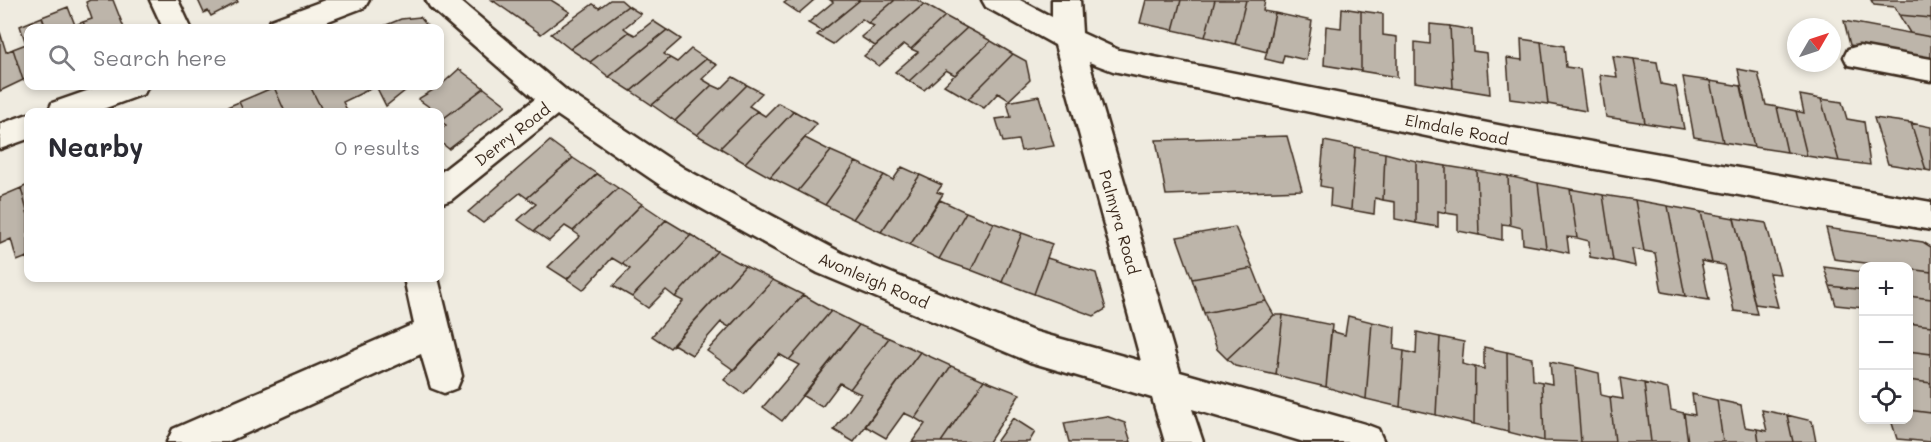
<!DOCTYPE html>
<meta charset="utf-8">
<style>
:root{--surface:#fff;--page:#f7f7f7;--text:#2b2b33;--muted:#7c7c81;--line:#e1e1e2}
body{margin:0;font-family:Mali,sans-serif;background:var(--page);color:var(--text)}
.controls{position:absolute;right:18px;bottom:18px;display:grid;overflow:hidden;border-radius:12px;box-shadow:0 3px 9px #0003}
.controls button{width:54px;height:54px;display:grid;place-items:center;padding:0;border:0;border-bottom:2px solid var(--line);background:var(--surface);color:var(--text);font:30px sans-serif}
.compass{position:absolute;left:1787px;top:18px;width:54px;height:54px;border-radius:50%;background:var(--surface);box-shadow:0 3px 9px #0003;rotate:51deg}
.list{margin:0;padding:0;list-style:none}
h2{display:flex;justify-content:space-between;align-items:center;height:78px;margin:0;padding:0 24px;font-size:26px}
h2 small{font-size:20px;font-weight:400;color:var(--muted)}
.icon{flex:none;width:33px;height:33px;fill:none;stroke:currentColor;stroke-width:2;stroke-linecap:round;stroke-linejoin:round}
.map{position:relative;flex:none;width:1931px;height:442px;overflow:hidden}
.search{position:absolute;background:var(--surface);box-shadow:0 3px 9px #0003;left:24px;top:24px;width:420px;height:66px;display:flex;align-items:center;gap:15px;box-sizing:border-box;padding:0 21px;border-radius:12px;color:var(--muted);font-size:22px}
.panel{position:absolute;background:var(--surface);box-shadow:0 3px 9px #0003;left:24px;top:108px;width:420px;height:174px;border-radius:12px}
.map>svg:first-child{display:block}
.building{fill:#bdb5aa;stroke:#3b2a1e;stroke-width:1.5}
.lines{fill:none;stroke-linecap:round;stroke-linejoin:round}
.minor-casing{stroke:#3b2a1e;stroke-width:5}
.minor{fill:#f7f3e8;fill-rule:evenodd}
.labels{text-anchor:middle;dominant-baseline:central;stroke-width:5;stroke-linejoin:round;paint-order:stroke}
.street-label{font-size:16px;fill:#3b2a1e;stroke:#f7f3e8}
</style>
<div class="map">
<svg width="1931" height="442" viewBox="0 0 1931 442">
<rect width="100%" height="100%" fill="#efebe0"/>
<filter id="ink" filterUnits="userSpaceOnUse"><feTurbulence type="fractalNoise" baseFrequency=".0167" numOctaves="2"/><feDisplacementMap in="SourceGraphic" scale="12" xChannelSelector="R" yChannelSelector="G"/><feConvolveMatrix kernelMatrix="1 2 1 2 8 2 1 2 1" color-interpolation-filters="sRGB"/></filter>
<g filter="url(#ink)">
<path class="building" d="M90,0h23l11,28h-38l-3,-6 9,-3 -6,-17z
M198,0h39l1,2 -27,14 -3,-5 -4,2z
M492,0h59l19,12 -29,22z
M610,0h11l7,6 -58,43 -19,-15 42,-30 6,4z
M788,0h26l-15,13 -15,-10z
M830,0h30l-38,31 -14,-8 25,-21z
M860,0h35l-27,23 -6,-4 -29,25 -16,-9z
M895,0h22l7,4 -49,42 -14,-9 13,-11 -6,-3z
M1146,0h35l-8,30 -33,-7z
M1181,0h34l-10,37 -32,-7z
M1215,0h31l-11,44 -30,-7z
M1246,0h19l-2,11 12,2 -8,39 -32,-8z
M1871,0h60v18l-32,-3 -4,-8 -21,-2z
M924,4l21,12 -34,33 -7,-5 -25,22 -15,-10z
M628,6l13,8 -17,14 5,4 -39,30 -20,-13z
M68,7l7,18 8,-3 3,6h-40l-4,-11z
M1342,8l19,3v60l-37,-6 2,-39 15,2z
M1361,11l22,3v21l14,2v40l-36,-6z
M1275,13l37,8 -6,39 -22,-5 -2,8 -17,-4z
M1899,15l32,3v19l-21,-4z
M945,16l22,12 -58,53 -14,-9 23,-20 -7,-3z
M42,17l4,11h-18v53v-3l-5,2 -10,-31 13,-5 -6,-18z
M420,17l9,11h-50l22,-9z
M653,21l14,9 -58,47 -19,-15 39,-30 6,3z
M1844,21l87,16v24l-81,-16z
M1430,24l20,2 3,62 -38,-6v-40l15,2z
M1450,26l22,4 1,21 14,2 3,41 -37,-6z
M967,28l24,13 -36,34 -9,-5 -22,20 -15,-9z
M667,30l14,9 -17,15 6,4 -39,33 -22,-14z
M0,32l6,20 7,-3 10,31 -23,11z
M1521,39l20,3 7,62 -38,-5 -3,-41 15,2z
M991,41l22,13 -45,45 -24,-14z
M1541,42l23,4 2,21 14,2 6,42 -38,-7z
M691,49l15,10 -54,46 -21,-14 39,-33 7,4z
M1013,54l13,7 4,19 -21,20 -11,-7 -14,15 -16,-9z
M1613,56l21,3 11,64 -39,-6 -6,-42 17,2z
M706,59l11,6 -15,14 10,6 -37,36 -23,-16z
M1634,59l23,3 4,22 15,3 8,42 -39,-6z
M459,69l25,19 -44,33v-9h-12l4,-3 -14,-10 22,-13z
M1738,69l20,4 8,32 11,2 10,45 -33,-5z
M733,77l14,8 -50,50 -22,-14 37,-36 9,4z
M1683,77l27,4 13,61 -29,-5z
M1710,81l31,5 13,61 -31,-5z
M747,85l15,8 -13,13 8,5 -37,37 -23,-13z
M277,86h33l13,26h-38l-11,-25z
M310,86h59l1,3 -27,13 5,10h-25z
M376,86h35l-25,20z
M274,87l11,25h-41l-5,-10z
M484,88l22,17 -57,44 -9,-7v-11l6,-6 -6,-4z
M1800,95l21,4 18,62 -32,-5 -11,-45 8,2z
M1039,96l15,50 -33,5 -3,-11 -15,2 -7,-23 15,-2 -4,-15z
M1821,99l21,3 5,17 17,3 6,43 -31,-4z
M239,102l5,10h-29z
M778,103l16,8 -49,52 -25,-15 37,-37 8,5z
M1777,107l19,4 11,45 -20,-4z
M794,111l23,13 -47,53 -25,-14z
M1874,118l37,5 15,47 -38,-6z
M1911,123l20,4v44l-5,-1z
M1287,136l15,54 -136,5 -10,-55z
M805,138l26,13 -33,40 -28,-14z
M550,141l23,17 -46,40 -7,-5 -37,30 -15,-11z
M1324,141l31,6 -4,63 -21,-4 1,-18 -11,-2z
M1355,147l30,6 -2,47 -8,-2 -1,16 -23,-4z
M831,151l25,11 -31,43 -27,-14z
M1385,153l31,8v62l-21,-4v-17l-12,-2z
M573,158l24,16 -63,57 -16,-11 18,-16 -9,-6z
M1416,161l30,5v47l-8,-2v16l-22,-4z
M856,162l28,13 -31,44 -28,-14z
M1446,166l31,5 2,64 -21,-4v-16l-12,-2z
M902,167l18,8 -39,57 -28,-13 31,-44 9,5z
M1477,171l31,5 2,49 -8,-1v16l-23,-5z
M597,174l21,14 -45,43 -8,-5 -16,15 -15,-10z
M920,175l22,10 -5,7 6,2 -33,51 -29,-13z
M1508,176l30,7 8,65 -23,-4 -1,-16 -12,-3z
M1538,183l32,6 7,49 -10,-1 2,16 -23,-5z
M28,185v30l-7,-27z
M21,188l7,27v49l-1,-7 -10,4 -6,-22 -11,5v-47z
M618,188l24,16 -75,75 -19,-12 32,-31 -7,-5z
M1570,189l33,6 10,66 -23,-4 -1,-16 -12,-3z
M1603,195l32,5 9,51 -12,-2 3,17 -22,-5z
M940,200l26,12 -27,47 -29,-14z
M1635,200l33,6 17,90 -23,-4 -7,-39 -11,-2z
M642,204l24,16 -44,44 -10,-6 -29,32 -16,-11z
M1668,206l33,6 11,51 -11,-2 8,39 -24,-4z
M966,212l28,11 -23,47 -32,-11z
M1701,212l33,6 23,96 -23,-3 -10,-46 -12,-2z
M1734,218l32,5 14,51 -11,-1 9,34 -23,-3z
M666,220l25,15 -59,62 -19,-11 17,-17 -8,-5z
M994,223l28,10 -20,49 -31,-12z
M1235,227l18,41 -61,11 -15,-42z
M1826,228l97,14 8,5v25l-23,-3v-3h-19l-55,-7z
M1022,233l30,11 -18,50 -32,-12z
M691,235l26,16 -42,46 -9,-7 -18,18 -16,-11z
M717,251l28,15 -75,82 -18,-12 31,-35 -8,-4z
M1047,258l49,15 10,36 -12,7 -60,-22z
M745,266l28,14 -44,47 -8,-5 -29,33 -19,-11z
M1824,267l40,5v18l-34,-4z
M1253,268l13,33 -62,12 -12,-34z
M1908,269l23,3v27l-23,-3z
M773,280l30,15 -69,75 -27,-19z
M1830,286l34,4v18l-28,-3z
M803,295l28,16 -42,49 -10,-6 -35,40 -20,-14z
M1908,296l23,3v27l-23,-3z
M1266,301l8,14 -47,44 -10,-10 -13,-36z
M831,311l28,14 -77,96 -19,-14 36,-42 -10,-5z
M1274,315h9l-7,60 -41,-9 -8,-7z
M1283,315l49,10 -6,62 -50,-12z
M1348,316l24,6 -6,77 -40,-12 5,-56 14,4z
M1372,322l23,5 -1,22 10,2 -4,56 -34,-8z
M1908,323l23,3v28l-23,-3z
M859,325l30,13 -39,51 -10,-6 -18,24 -19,-11z
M1417,332l23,5 -4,78 -36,-8 4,-56 12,3z
M1440,337l24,5 -2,22 13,3 -1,57 -38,-9z
M889,338l31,14 -66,90 -20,-12 27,-36 -11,-5z
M1484,347l23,5 1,80 -34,-8 1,-57 9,2z
M1908,351l23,3v29l-23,-3z
M920,352l31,14 -36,52 -11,-5 -18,25 -21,-12z
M1507,352l25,6 1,22 9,2 2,59 -36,-9z
M1550,362l25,5 6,75 -37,-1 -2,-59 10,2z
M951,366l33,14 -43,62h-29l13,-18 -10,-6z
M1575,367l24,6 2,22 9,2 5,45h-34z
M1620,378l24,5 7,59h-36l-5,-45 13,2z
M984,380l36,14 -31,48h-48z
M1908,380l23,3v30l-23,-3z
M1644,383l24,6 3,21 13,3 4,29h-37z
M1692,394l25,6 6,42h-35l-4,-29 11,2z
M1717,400l24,5 4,22 12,2 2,13h-36z
M1762,410l25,5 6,27h-34l-2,-13 10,2z
M1908,410l23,3v29l-34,-3 -6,-19h17z
M1787,415l25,6 4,21h-23z
M1106,416l19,7 6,19h-62l-5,-19z
M1013,418l22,14 -6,10h-33z"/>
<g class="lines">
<g class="minor-casing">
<path id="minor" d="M150,0h28l13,28h-28z
M325,0h44l-4,7 -55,21h-44l5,-8z
M426,0h33l108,91 118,78 157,84 191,78 108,30 -86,-316 -69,-38 -4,-7h38l32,17v-17h28l2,33 37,17 394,78 418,74v28l-418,-76 -400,-83 -24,-9 91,310 185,52 13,5 6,13h-80l-112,-33 11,33h-38l-13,-44 -122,-36 -212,-89 -155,-86 -106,-72 -106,85 -11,4v-31l95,-74 -105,-92z
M1859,46l72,13v22l-83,-16 -4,-8 4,-8z
M101,86h47l-4,8 -49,18h-47l4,-9z
M28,114v25l-28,10v-25z
M404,278h34l24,98 -5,12 -13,5 -13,-5 -10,-34 -194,88h-60l6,-13 241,-105z"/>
</g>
<use href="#minor" class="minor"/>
</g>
</g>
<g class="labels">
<g class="street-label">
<text transform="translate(1457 129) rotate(11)">Elmdale Road</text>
<text transform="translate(512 134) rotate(-38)">Derry Road</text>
<text transform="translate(1120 222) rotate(74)">Palmyra Road</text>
<text transform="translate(874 280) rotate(23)">Avonleigh Road</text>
</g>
</g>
</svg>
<div class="controls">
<button>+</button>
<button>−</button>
<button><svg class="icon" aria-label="locate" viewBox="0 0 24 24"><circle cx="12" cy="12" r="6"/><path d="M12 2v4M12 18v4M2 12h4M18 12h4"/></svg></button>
</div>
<svg class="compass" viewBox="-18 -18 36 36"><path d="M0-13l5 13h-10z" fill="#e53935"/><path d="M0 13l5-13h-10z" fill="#7c7c81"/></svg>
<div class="search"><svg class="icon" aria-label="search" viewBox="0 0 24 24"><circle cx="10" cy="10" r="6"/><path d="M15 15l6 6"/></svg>Search here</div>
<section class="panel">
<h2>Nearby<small>0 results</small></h2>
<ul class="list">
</ul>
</section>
</div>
